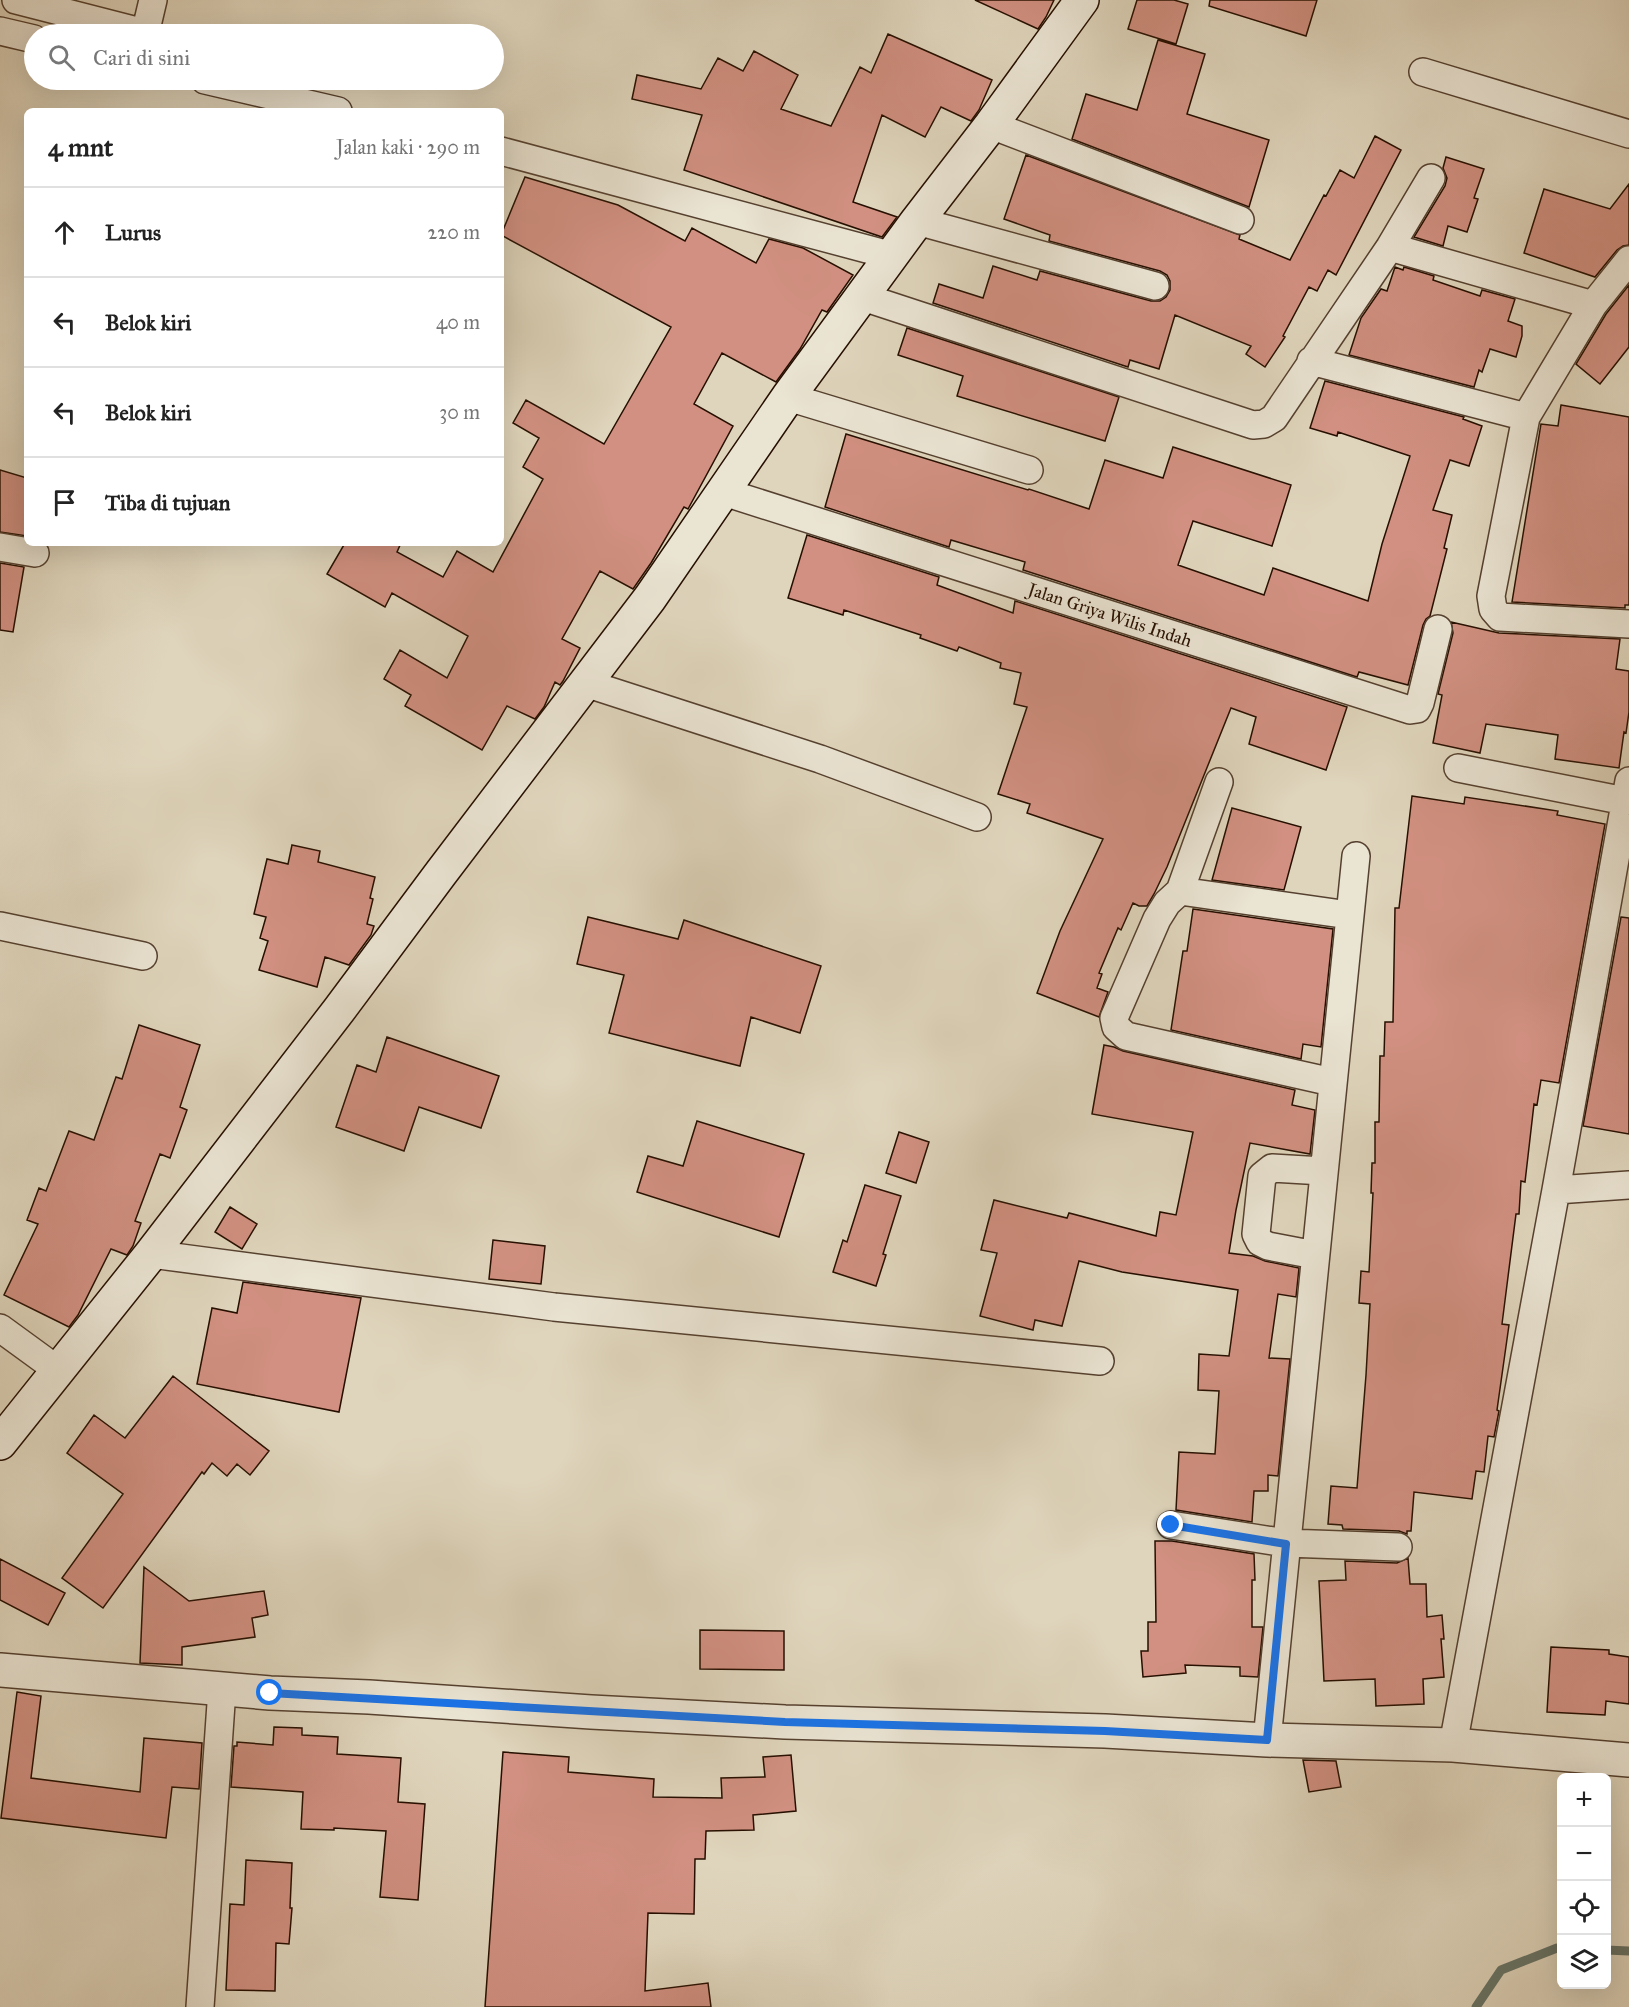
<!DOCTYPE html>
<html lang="id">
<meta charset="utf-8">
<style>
:root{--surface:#fff;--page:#f6f6f6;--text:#222;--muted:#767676;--line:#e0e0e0}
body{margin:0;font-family:"IM FELL Great Primer",serif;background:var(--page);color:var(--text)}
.controls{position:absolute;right:18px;bottom:18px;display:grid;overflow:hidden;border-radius:9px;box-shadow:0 6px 24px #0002}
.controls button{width:54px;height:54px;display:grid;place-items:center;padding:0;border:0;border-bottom:2px solid var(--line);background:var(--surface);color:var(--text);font:30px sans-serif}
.stop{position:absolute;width:18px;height:18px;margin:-14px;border:4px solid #1a73e8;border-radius:50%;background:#fff}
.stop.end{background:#1a73e8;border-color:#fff;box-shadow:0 2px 6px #0008}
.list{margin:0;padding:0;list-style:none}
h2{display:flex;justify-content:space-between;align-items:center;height:78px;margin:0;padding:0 24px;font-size:26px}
h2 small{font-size:20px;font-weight:400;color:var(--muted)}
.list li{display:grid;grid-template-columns:39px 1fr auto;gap:18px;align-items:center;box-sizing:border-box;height:90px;padding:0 24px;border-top:2px solid var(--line)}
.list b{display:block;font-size:22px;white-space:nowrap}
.list em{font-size:20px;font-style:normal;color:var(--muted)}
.icon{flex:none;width:33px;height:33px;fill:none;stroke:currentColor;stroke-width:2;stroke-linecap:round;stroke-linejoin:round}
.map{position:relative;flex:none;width:1629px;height:2007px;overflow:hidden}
.search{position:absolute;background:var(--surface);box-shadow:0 6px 24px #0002;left:24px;top:24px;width:480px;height:66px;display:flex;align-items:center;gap:15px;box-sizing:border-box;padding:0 21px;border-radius:33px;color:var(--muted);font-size:22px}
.panel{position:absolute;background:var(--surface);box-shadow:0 6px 24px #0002;left:24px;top:108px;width:480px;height:438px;border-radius:9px}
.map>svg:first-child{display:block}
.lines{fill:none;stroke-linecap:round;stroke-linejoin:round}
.stream{stroke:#687568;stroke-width:9}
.building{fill:#d19081;stroke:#270f00;stroke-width:1.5}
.minor-casing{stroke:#55402f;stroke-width:30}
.tertiary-casing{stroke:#55402f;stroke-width:36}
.secondary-casing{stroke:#270f00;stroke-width:36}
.minor{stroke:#eae4d3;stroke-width:27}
.tertiary{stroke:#eae4d3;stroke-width:33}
.secondary{stroke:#eae4d3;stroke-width:33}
.route{stroke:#1a73e8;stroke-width:8}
.labels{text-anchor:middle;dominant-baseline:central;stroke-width:5;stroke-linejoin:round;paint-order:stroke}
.street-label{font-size:18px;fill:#270f00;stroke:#eae4d3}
</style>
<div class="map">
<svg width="1629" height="2007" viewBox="0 0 1629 2007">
<rect width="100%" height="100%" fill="#dfd5bc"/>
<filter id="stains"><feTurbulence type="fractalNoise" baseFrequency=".00333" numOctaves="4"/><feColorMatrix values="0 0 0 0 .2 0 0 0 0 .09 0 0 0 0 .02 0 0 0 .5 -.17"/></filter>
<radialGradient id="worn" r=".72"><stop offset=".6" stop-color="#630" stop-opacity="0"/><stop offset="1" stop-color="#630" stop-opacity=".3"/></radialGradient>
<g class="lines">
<path class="stream" d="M1606,1950l23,1
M1476,2007l25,-37 56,-22h5"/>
</g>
<path class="building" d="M975,0h79l-8,17 -8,12z
M1137,0h37l14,4 -12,40 -48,-15z
M1210,0h107l-11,36 -97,-30z
M888,34l104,46 -13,30 -8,11 -30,-14 -16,30 -43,-22 -29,87 44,15 -15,20 -198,-67 18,-55 -70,-16 5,-24 64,14 17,-31 25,13 11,-20 44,24 -17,34 50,17 29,-59 11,6z
M1158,40l47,14 -18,60 82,26 -20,67 -177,-68 14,-45 51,16z
M1375,136l26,14 -65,125 -8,-5 -11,21 -8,-4 -26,49 2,1 -20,30 -19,-13 5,-8 -76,-31 -16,54 -29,-9 -2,7 -195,-64 6,-19 44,14 10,-32 44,14 3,-9 111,30h9l6,-4 4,-7v-9l-3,-6 -7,-4 -111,-30 1,-6 -46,-16 22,-64 214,80 -1,4 51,21 34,-65 2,1 14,-26 14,8z
M1446,157l38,12 -10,29 4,1 -11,33 -19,-6 -5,20 -29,-9 31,-51 2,-8 -4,-10z
M525,177l93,28 67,36 7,-13 64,35 13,-24 34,9 50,27 -26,37 -5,-2 -22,39 -24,33 -54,-29 -28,51 39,22 -45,83 -4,-2 -33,56 -18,26 -33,-18 -38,68 18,9 -17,33 -3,4 -5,-3 -11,25 -9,12 -28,-13 -25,44 -77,-44 6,-11 -27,-16 16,-29 47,28 21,-42 -76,-43 -7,14 -58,-33 18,-31h56l-4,9 46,25 14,-26 36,21 50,-93 -20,-12 16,-29 -26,-15 13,-23 78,44 67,-117 -170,-92z
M1629,184v61l-6,1 -6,4 -22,27 -71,-24 20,-64 66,20z
M1395,267l8,3 1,-3 30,9 -1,4 47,16 2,-6 33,9 -7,22 14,5v10l-6,21 -26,-8 -8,23 -3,-2 -5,17 -125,-32 12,-37 20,-29 6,2z
M1629,285v62l-29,37 -24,-20 30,-50z
M907,328l212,69 -14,44 -148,-45 6,-20 -65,-21z
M1325,381l139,36 -1,2 19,7 -13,40 -19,-6 -17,50 19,5 -8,33 3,1 -17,67 -4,3 -3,6 -15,60 -49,-13 -2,5 -334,-107 2,-8 -74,-22 -2,7 -124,-40 21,-73 182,56 1,-1 60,20 16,-49 58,18 10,-31 118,38 -19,61 -79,-25 -15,44 86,30 9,-27 95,33 14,-57 28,-88 -72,-24 -1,4 -27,-8z
M1561,405l68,12v188h-4v3l-113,-6 29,-178 17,2z
M0,470l27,8v58l-27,-4z
M807,535l132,42 -2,8 76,28 2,-12 332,106 -21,63 -77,-26 7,-27 -25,-9 -64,159 -13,27 -7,12h-8l-6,-3 -12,27 -3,-2 -19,45 3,1 -5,14 11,4 -9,25 -62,-24 23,-62 43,-92 -76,-26 3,-9 -32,-10 29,-87 -13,-3 7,-31 -21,-5 1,-5 -42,-16 -2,4 -37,-13 1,-3 -77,-25 -1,5 -55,-17z
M0,563l24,4 -11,65 -13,-2z
M1451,622l48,11 121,6 -4,30 13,2v41l-3,21 -2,-1 -5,36 -64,-9 3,-24 -72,-11 -6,29 -47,-10 9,-48 -4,-1 15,-61z
M1412,796l52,8 1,-7 93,14 -1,4 48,9 -46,259 -18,-3 -4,25 -3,-1 -9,78 -4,-1 -2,33h-3l-14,110 7,1 -12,85 2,1 -5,26 -6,-1 -4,36 -8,-1 -4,28 -58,-7 -3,39h-4v3l-8,-3 -56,-2 -1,-4 -14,-1 3,-38 26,2 9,-113 4,-71 -11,-1 2,-32 8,1 4,-79h-2l1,-30h3v-41h4l1,-66h4l1,-34h8l2,-114h4z
M1232,808l69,19 -17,63 -72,-10z
M292,845l28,6 -2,11 57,15 -5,21 3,1 -6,25 7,2 -3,9 -22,30 -24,-8 -8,30 -58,-17 9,-29 -8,-3 6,-21 -12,-3 13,-55 21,5z
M1193,909l140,20 -12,118 -18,-3 -2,15 -130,-29 12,-79h4z
M588,917l90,22 6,-19 137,46 -21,67 -49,-16 -11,49 -131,-33 15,-58 -47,-11z
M1621,917l8,1v216l-46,-8z
M139,1025l61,20 -20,62 7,3 -17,48 -10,-4 -25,67 6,2 -8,23 -6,9 -16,-6 -33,66 -9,12 -65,-32 34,-71 -11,-4 12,-32 7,3 23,-60 25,9 22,-63 6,2z
M387,1037l112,39 -18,52 -62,-21 -15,44 -68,-24 21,-62 19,7z
M1104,1045l10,2 9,4 172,39 -3,15 23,5 -5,44 -60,-11 -14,67 -7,43 24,3 12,5 34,7 -3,29 -18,-3 -9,64 21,1 -12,117 -10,-1v16h-14l-2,31 -76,-12 3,-58 36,2 4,-63 -21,-1 1,-36 30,2 9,-66 -116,-18 -43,-11 -17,65 -27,-6 -2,10 -53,-14 17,-63 -16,-3 13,-50 73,18 2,-5 87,23 4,-24 16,3 17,-83 -101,-18z
M697,1121l107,33 -25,83 -142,-45 11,-36 35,10z
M899,1132l30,10 -13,41 -30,-10z
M865,1185l36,11 -18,58 3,1 -10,31 -43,-14 10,-32 4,2z
M230,1207l27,17 -15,25 -27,-17z
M493,1240l52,6 -4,38 -52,-5z
M243,1282l118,16 -22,114 -142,-28 15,-76 25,5z
M173,1376l96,75 -19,24 -13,-11 -10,12 -15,-13 -8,11 -2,-2 -99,136 -41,-30 61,-84 -56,-41 27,-38 31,23z
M1155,1541h17l82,13 1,26h-3v47h11l-5,50 -18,-1v-9l-55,-2 1,8 -43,4 -2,-26h7v-29h8z
M1408,1558l2,26h16l1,33 15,-2 2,24h-3l3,38 -21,2 1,25 -48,2 -1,-27 -51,2 -5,-100 27,-1 -1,-19 52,2z
M0,1559l65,34 -17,32 -48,-25z
M144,1567l45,34 75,-10 4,24 -16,3 3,19 -73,10v18l-42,-2z
M700,1630l84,1v39l-84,-1z
M1551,1647l58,3v4l20,3v47l-23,-3 -1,14 -58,-3z
M17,1692l24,4 -10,82 109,14 4,-54 58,5 -3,46 -27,-2 -6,51 -165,-20z
M274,1727l28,1v7l36,2 -1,17 64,4 -3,44 27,2 -7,96 -38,-3 6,-66 -52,-3v2l-33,-1 2,-37 -72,-5 3,-41h3v-4l36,3z
M503,1752l66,5 -1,15 86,7 -1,18 69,1 -1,-20 44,-1 -2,-20 28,-2 5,56 -43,4 1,15 -48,1 -1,28h-10l-1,55 -46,-1 -3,78 63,-8 3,24h-226z
M1303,1760l33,1 5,26 -32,5z
M246,1860l46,3 -2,45h2l-3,36 -13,-1 -1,48 -49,-1 4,-86 14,1z"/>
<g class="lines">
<g class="minor-casing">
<path id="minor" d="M16,0l129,33
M0,31l34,8
M145,34l8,-34
M1423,72l206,62
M205,80l133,31
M991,125l249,95
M501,151l392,105
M917,221l238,65
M1390,247l203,58
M1629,260l-36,45 -67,112 -35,179 2,13 7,8 129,7
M863,297l390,128 11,-1 10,-6 116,-171 41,-69
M1311,361l215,56
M788,397l241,73
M724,492l686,218 7,-1 3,-6 18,-74
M0,547l35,6
M585,683l235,76 157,58
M1458,768l167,33
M1180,891l39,-109
M0,926l143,30
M1332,1082l-206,-46 -10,-9 -2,-9 43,-99 10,-16 13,-12 169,24
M1556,1190l73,-5
M151,1254l403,53 546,54
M1315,1255l-47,-9 -8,-4 -4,-8 6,-58 10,-8 51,3
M0,1328l59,43
M1171,1525l115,18 112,4
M1267,1740l89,-884
M1453,1745l103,-555 73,-409
M200,2007l22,-318"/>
</g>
<g class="tertiary-casing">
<path id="tertiary" d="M0,1670l270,23 99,4 222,15 194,10 320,9 162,9 186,5 176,15"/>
</g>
<g class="secondary-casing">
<path id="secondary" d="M0,1443l151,-189 188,-244 102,-137 209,-275 138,-201 129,-176 74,-96 91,-125"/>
</g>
<use href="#minor" class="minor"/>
<use href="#tertiary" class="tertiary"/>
<use href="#secondary" class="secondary"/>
</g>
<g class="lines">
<path class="route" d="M270,1693l515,29 320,9 162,9 19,-196 -115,-19"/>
</g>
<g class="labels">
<g class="street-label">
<text transform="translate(1110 615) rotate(18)">Jalan Griya Wilis Indah</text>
</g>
</g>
<rect width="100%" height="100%" filter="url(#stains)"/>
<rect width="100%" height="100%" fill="url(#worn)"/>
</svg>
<div class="controls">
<button>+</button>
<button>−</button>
<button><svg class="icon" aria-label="locate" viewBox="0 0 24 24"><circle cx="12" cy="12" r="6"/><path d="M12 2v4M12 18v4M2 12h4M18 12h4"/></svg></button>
<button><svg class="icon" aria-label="layers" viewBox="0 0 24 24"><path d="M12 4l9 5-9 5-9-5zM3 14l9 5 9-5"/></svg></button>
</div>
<div class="stop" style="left:270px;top:1693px"></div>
<div class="stop end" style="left:1171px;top:1525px"></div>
<div class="search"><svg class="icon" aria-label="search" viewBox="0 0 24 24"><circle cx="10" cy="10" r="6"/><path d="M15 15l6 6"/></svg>Cari di sini</div>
<section class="panel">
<h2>4 mnt<small>Jalan kaki · 290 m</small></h2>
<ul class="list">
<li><svg class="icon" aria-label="ahead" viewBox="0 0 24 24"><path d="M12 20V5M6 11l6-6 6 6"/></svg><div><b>Lurus</b></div><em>220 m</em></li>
<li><svg class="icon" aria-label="left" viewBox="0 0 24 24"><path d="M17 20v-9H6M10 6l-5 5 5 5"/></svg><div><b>Belok kiri</b></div><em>40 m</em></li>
<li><svg class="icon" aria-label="left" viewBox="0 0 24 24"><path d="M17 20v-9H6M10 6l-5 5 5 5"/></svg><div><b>Belok kiri</b></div><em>30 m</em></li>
<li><svg class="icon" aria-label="arrive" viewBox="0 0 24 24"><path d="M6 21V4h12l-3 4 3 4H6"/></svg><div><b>Tiba di tujuan</b></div></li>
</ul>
</section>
</div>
